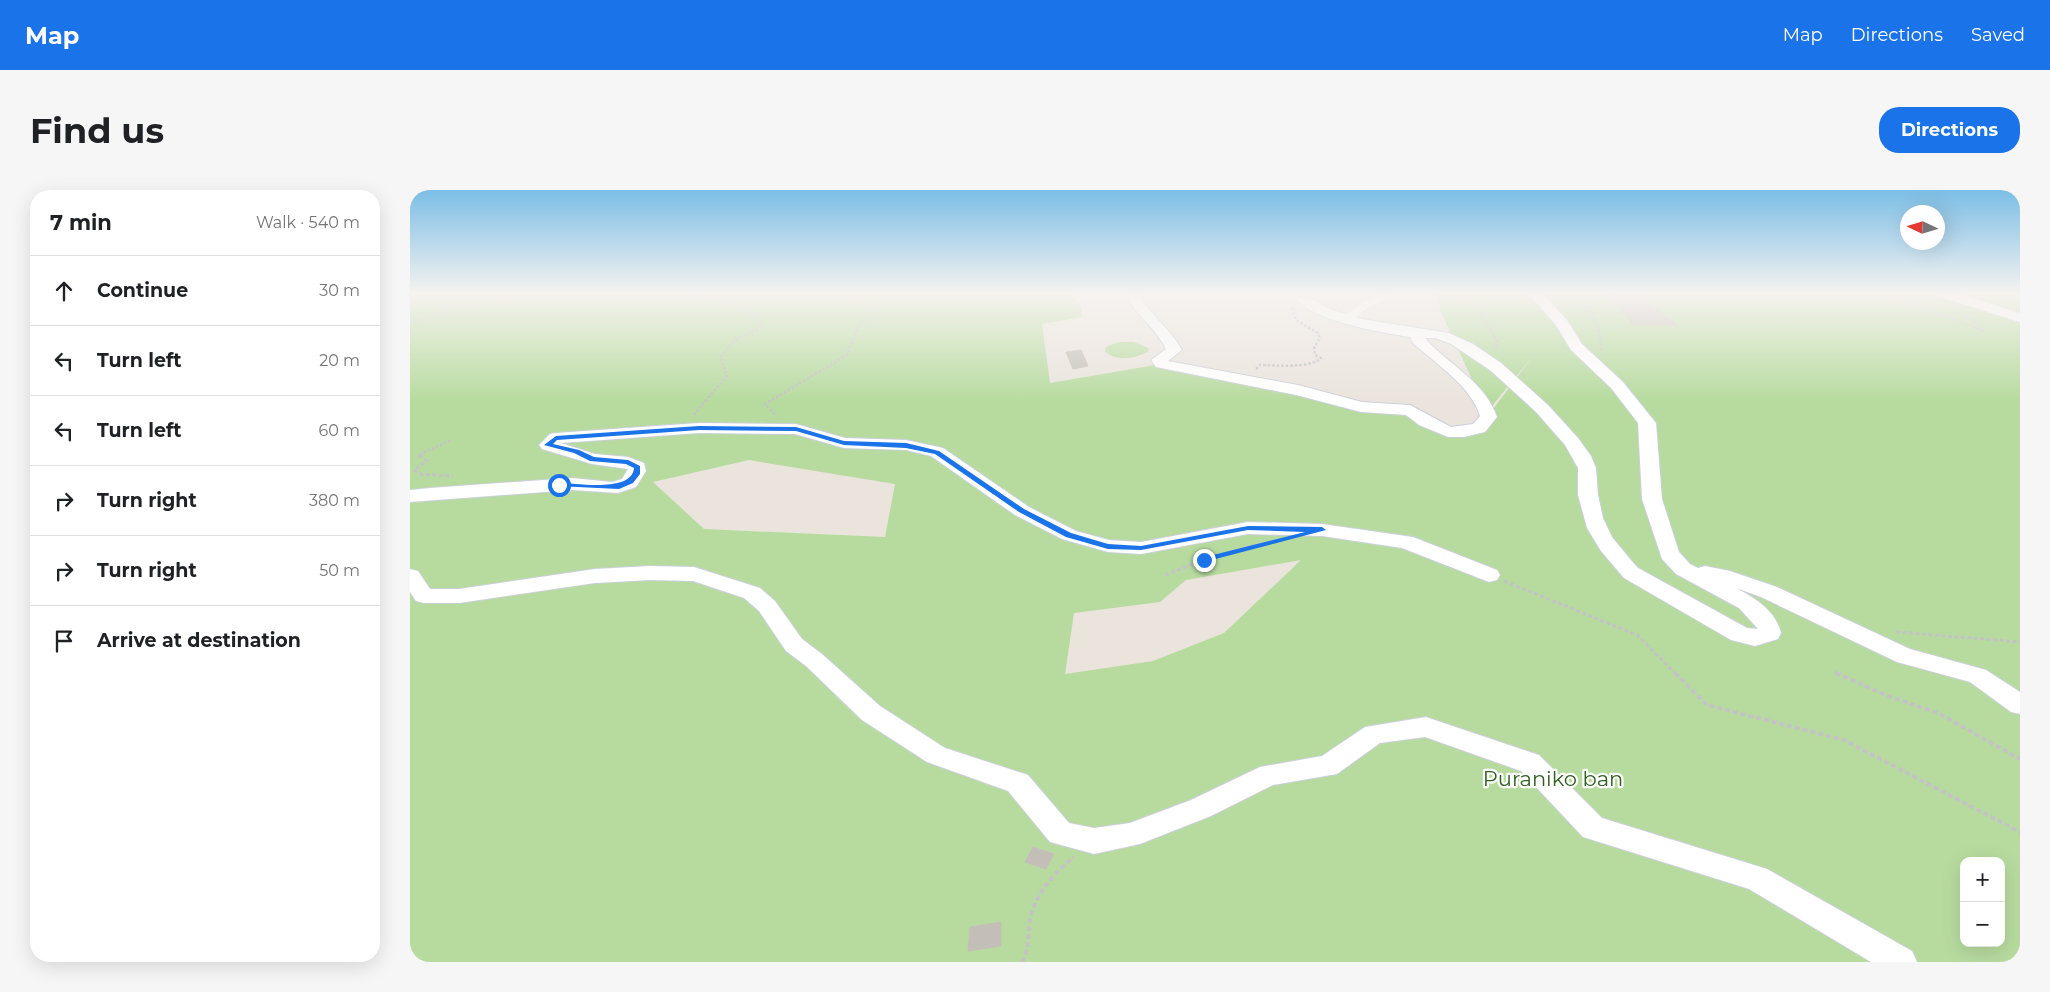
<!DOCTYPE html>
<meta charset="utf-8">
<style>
:root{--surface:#fff;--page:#f6f6f6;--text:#202124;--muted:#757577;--line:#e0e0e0;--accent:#1a73e8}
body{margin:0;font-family:Montserrat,sans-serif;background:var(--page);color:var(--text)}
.controls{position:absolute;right:15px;bottom:15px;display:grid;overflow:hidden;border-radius:10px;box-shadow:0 5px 20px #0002}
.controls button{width:45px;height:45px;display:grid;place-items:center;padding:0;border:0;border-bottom:1px solid var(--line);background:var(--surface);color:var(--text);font:25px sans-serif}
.compass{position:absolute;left:1490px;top:15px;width:45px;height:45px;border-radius:50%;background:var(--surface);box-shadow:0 5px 20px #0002;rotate:274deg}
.stop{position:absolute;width:15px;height:15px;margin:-11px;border:4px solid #1a73e8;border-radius:50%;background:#fff}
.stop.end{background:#1a73e8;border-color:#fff;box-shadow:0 1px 5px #0008}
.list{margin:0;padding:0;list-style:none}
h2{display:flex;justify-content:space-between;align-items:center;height:65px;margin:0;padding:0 20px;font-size:21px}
h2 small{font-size:16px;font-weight:400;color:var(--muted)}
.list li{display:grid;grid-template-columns:32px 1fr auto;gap:15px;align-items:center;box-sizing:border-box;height:70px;padding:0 20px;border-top:1px solid var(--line)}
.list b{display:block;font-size:19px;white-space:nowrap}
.list em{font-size:16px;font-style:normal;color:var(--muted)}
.icon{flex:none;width:28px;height:28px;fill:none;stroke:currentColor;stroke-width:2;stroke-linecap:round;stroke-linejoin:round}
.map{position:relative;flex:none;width:1610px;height:772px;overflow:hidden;border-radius:20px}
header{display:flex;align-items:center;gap:30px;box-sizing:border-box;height:70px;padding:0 25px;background:var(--accent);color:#fff}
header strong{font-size:24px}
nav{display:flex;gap:28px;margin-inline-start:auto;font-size:18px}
.intro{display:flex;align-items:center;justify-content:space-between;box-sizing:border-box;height:120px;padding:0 30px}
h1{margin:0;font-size:35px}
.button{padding:12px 22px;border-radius:20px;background:var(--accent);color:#fff;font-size:18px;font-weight:700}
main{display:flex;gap:30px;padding:0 30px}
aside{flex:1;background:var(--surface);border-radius:20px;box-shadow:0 5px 20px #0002}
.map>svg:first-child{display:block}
.green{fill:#b7db9f;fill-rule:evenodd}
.building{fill:#c3bfb8;stroke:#c5bfb7}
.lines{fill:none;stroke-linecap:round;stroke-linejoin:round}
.service-casing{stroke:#cbcfda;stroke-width:9}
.minor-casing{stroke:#cbcfda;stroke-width:2}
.path-far2{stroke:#c3c3c3;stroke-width:2.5;stroke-dasharray:2.5 2;stroke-linecap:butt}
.path-far1{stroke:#c3c3c3;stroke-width:3;stroke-dasharray:4 2.5;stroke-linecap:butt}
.path{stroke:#c3c3c3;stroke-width:4;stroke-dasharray:5 3;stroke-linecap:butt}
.service{stroke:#fff;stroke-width:8}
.minor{fill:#fff;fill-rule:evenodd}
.route{fill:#1a73e8}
.labels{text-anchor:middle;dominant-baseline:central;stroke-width:4.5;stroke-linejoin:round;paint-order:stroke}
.near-park-label{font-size:21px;fill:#315f21;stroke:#fff}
</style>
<header>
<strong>Map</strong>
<nav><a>Map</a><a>Directions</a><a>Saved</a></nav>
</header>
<div class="intro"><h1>Find us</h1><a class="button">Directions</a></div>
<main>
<aside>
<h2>7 min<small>Walk · 540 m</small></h2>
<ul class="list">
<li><svg class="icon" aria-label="ahead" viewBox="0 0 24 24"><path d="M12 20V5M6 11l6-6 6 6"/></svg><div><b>Continue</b></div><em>30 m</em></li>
<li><svg class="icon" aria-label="left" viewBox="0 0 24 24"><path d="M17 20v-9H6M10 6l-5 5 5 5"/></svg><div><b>Turn left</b></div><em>20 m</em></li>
<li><svg class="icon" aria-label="left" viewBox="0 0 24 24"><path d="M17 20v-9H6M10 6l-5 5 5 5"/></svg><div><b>Turn left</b></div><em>60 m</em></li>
<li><svg class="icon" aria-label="right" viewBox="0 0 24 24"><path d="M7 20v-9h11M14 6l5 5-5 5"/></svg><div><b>Turn right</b></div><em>380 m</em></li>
<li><svg class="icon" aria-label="right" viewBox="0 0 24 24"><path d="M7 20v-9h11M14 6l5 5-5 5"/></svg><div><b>Turn right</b></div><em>50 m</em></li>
<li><svg class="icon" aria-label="arrive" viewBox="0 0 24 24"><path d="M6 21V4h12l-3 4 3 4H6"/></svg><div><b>Arrive at destination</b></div></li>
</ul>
</aside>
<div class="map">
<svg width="1610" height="772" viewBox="0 0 1610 772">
<rect width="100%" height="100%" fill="#eae4dd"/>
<path class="green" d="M0,103h656l14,11 2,13 -40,7 8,59 111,-19 200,43 49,3 38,22 31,-4 54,-72 -46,56 -47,-102 -1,-12 -3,-5h584v669h-1610zM339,270l146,24 -10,53 -181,-8 -51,-47zM891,370l-77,73 -71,28 -88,13 9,-61 86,-11 26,-22zM1554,671h37v82h-37z
M708,152h16l14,6 1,3c-12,7 -33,12 -44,0l1,-4z"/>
<path class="building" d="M1223,103l45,32h-44l-28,-29z
M671,160l7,16 -15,3 -7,-17z
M623,657l21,7 -8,15 -21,-7z
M591,732v24l-33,5 2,-24z"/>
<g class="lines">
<g class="service-casing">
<path id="service" d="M936,129l21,-15 23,-11"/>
</g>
<g class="minor-casing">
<path id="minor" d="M714,103h14c11,21 32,35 44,57l-14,11 130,24 64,17 48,3 41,22 22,-3 7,-8c-9,-30 -44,-52 -67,-73l-3,-6c-27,-4 -97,-16 -114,-38l7,-4 30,15 29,9 87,14 24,11 28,19 47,42 30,33 13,18 5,12 2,27 5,23 9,19 18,22 8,9 109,60 11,1 -19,-21 -63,-34 -14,-15 -20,-60 -4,-76 -27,-35 -40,-38 -15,-25 -28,-32h14l25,27 15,24 41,38 33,41 6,76 17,53 11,12 8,4 7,-2 25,5 47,16 133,62 76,21 34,22v22l-9,-2 -41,-30 -73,-20 -136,-65 -25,-9c19,10 40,23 45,45l-3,6 -23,7 -24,-6 -107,-62 -23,-27 -14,-23 -9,-33v-27l-13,-23 -29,-33 -46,-42 -39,-26 -16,-6h-10c23,27 60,43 72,79l-12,15 -21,5h-16l-29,-12 -13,-10 -45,-3 -65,-17 -140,-28 -5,-7 15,-11c-10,-21 -31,-35 -42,-56z
M1526,103h20l64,20v9l-82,-26z
M289,233l97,1 49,14 61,2 37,8 86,59 47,24 33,9 32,2 107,-20 74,2 91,13 84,33 3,5 -3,5 -8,2 -87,-34 -80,-12 -74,-2 -107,20 -33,-2 -46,-13 -47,-24 -84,-59 -25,-6 -62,-2 -49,-14 -96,-1 -138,10 34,11 33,3 16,6 2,8 -10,16 -18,6 -46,-3 -162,12v-12l20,-2 142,-10 40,4 10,-3 6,-10 -36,-5 -50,-15 -3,-4 11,-11 6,-1z
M240,376l44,1 66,21 15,13 27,38 20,15 58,52 65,42 83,27 41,48 25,5 36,-5 61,-23 69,-33 62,-11 43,-29 61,-10 113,38 63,63 165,51 145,82 5,11h-46l-122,-73 -166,-52 -62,-66 -96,-34 -45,6 -43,31 -64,11 -62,31 -71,28 -46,10 -44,-12 -42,-51 -81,-29 -65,-42 -56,-54 -20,-15 -27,-40 -15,-13 -51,-17 -43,-1 -55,3 -136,20h-35l-8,-2 -6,-9v-23l8,2 12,18h29l136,-20z"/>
</g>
<path class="path-far2" d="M285,103l47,13 22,20 -29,14 -15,17 7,19 -32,37 1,2
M1053,103l12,11 23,38 -4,7
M1421,103h16
M1479,103l94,38 -7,-9 -14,-8
M1177,116l12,25 3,21
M0,132l15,-3 32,-14h22l30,-12
M846,179l4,-4c15,0 50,4 61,-7l-6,-3 -1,-7 6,-10 -2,-5 -22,-13 -4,-13
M365,224l-10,-10 82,-49 12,-31 13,-8 4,-8 -17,-9 5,-6
M10,267l-2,-2 34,-15"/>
<path class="path-far1" d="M9,265l8,6 -13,9 5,4 34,2
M755,385l39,-15 54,-16
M1094,391l133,54 39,39
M1486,442l124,10
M1425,482l4,2"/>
<path class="path" d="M1265,483l32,32 137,35 176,92
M1426,483l52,23 50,17 82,46
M612,772c8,-13 5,-27 8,-42 5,-26 24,-47 44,-63"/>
<use href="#service" class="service"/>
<use href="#minor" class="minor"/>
</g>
<linearGradient id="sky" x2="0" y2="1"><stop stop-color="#7cbee6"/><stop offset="0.49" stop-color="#f6f3f0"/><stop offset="1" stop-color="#f6f3f0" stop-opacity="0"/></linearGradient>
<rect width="1610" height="211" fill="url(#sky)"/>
<path class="route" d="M289,236l97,1 48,14 62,2 33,8 85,58 47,24 37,11 33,2 107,-20 74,1 4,3 -122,32 -3,-1v-3l104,-26 -57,-2 -107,20 -33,-1 -42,-12 -47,-25 -84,-58 -29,-6 -62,-3 -48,-14 -97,-1 -142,10 -4,4 26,6 15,7 34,3 12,6v8l-7,9 -14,6 -63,-3 3,-3c18,0 73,10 75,-15l-8,-4 -36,-3 -16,-8 -30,-8 12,-9z"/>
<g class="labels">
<g class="near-park-label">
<text x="1143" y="588">Puraniko ban</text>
</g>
</g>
</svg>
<div class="controls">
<button>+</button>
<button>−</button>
</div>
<svg class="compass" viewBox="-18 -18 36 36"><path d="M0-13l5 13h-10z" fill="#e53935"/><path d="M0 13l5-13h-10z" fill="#757577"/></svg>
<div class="stop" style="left:149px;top:295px"></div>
<div class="stop end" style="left:794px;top:370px"></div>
</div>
</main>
